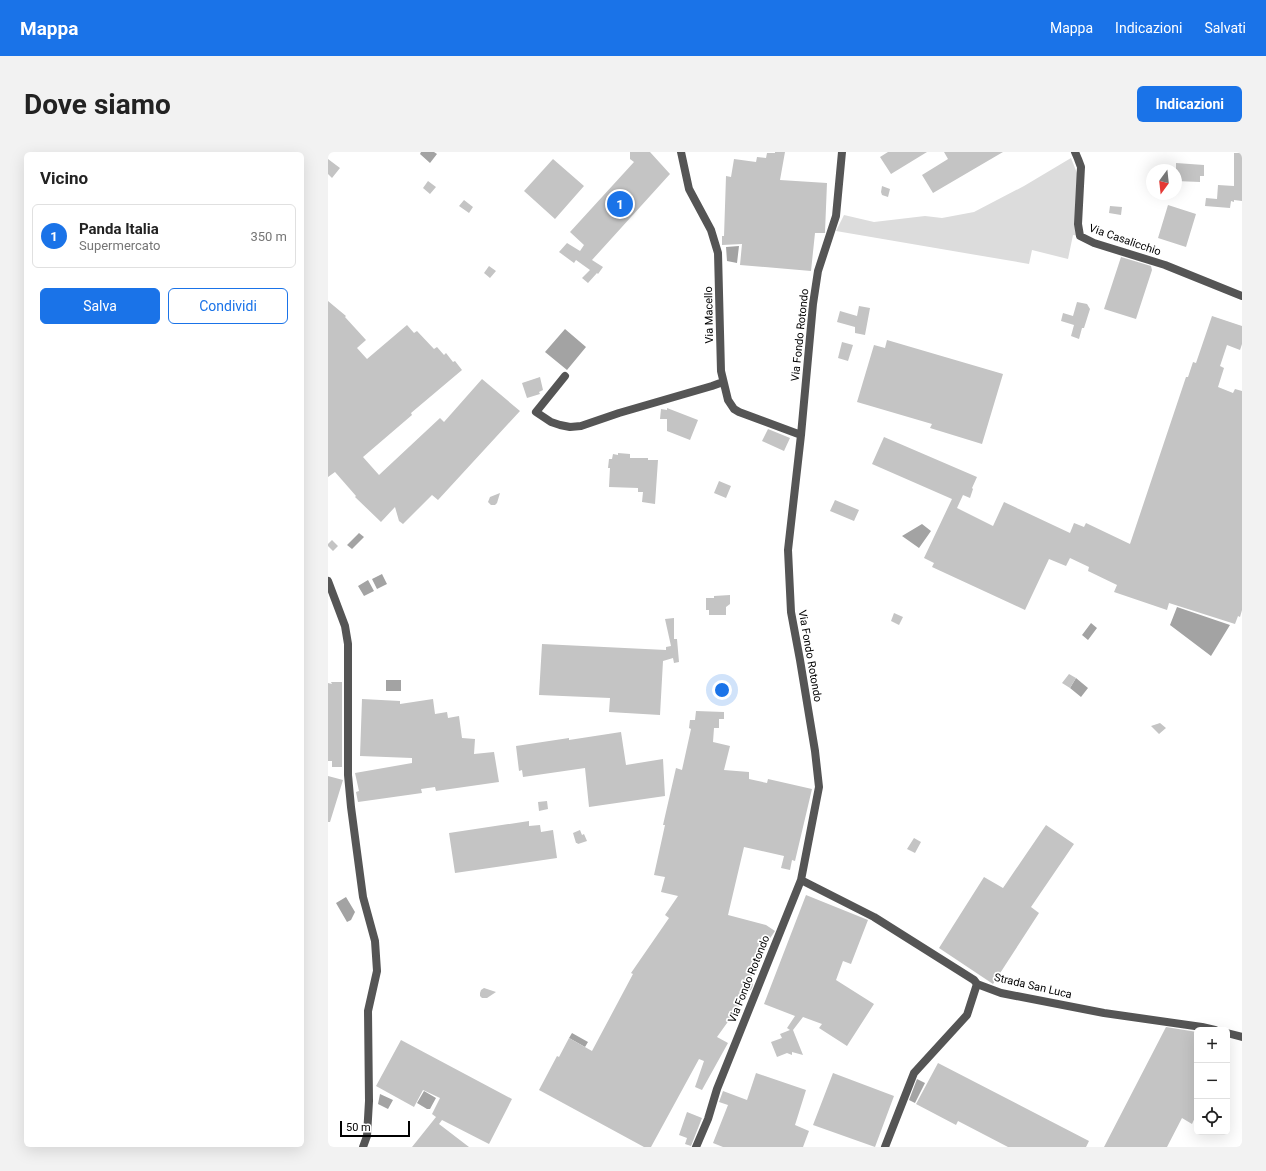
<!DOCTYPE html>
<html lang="it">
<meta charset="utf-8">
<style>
:root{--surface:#fff;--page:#f2f2f2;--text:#222;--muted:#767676;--line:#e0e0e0;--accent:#1a73e8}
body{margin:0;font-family:Roboto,sans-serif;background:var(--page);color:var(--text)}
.controls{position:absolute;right:12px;bottom:12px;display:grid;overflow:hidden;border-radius:6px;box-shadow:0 4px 16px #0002}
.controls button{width:36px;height:36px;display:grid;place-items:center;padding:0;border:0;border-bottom:1px solid var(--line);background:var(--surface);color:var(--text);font:20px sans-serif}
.compass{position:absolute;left:818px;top:12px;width:36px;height:36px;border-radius:50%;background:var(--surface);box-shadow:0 4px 16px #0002;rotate:195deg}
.scale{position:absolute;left:12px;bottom:10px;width:70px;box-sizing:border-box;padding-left:4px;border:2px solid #000;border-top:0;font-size:11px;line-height:14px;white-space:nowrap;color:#000;-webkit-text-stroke:3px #fff;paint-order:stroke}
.you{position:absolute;left:394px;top:538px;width:14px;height:14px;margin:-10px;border:3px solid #fff;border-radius:50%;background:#1a73e8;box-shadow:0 0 0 6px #1a73e833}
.badge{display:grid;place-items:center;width:26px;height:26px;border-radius:50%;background:var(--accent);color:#fff;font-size:13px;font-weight:700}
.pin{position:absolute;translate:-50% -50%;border:2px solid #fff;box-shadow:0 1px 4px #0006}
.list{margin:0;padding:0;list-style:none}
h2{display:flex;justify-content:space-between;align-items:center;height:52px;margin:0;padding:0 16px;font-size:17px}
h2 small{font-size:13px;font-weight:400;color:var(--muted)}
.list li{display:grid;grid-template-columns:26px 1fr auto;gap:12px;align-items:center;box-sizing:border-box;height:64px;margin:0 8px 8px;padding:0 8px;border:1px solid var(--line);border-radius:6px}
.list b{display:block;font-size:15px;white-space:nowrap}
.list p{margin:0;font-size:13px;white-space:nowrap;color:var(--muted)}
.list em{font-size:13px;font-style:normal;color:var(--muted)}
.actions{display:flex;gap:8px;padding:12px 16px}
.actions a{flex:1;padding:9px 0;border:1px solid var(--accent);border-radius:6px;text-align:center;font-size:14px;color:var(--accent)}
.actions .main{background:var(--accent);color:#fff}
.icon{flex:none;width:22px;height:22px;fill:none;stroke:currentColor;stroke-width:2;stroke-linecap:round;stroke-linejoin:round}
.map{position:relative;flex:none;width:914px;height:995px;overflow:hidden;border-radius:6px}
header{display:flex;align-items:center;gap:24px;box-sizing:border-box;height:56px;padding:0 20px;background:var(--accent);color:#fff}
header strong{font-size:19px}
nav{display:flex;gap:22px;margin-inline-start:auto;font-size:14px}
.intro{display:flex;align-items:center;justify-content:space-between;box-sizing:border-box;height:96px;padding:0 24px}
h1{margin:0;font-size:28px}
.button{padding:10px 18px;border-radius:6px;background:var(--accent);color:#fff;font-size:14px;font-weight:700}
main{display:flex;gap:24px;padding:0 24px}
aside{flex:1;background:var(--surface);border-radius:6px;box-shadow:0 4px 16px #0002}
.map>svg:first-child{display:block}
.green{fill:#dcdcdc}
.water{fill:#a3a3a3}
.building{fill:#c4c4c4}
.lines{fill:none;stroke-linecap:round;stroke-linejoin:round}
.street{stroke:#555;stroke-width:8}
.labels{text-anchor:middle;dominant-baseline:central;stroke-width:3.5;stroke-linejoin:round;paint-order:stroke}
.street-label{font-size:11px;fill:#000;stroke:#fff}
</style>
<header>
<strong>Mappa</strong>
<nav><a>Mappa</a><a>Indicazioni</a><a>Salvati</a></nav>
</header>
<div class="intro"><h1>Dove siamo</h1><a class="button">Indicazioni</a></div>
<main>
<aside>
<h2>Vicino<small></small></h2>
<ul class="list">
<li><span class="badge">1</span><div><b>Panda Italia</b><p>Supermercato</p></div><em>350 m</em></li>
</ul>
<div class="actions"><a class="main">Salva</a><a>Condividi</a></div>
</aside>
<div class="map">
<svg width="914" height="995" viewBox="0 0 914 995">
<rect width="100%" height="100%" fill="#fff"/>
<path class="green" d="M743,6l10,25 -1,53 -7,-1 -5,24 -36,-9 -3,14 -193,-33 8,-16 30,7 51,-6 17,2 32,-6 50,-26z"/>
<path class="water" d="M93,0h13l3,2 -7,9 -10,-9z
M411,94l-2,17 -10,-2 -1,-14z
M237,177l21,18 -19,23 -22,-18z
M594,372l9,7 -12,17 -17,-12z
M31,381l5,4 -12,12 -5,-4z
M54,422l5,10 -10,5 -5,-10z
M40,428l6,11 -10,5 -6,-10z
M849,455l53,18 -19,31 -41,-31z
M763,471l6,5 -9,12 -6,-5z
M748,526l12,10 -7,9 -11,-9z
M58,528h15v11h-15z
M18,745l9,15 -4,8 -4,2 -11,-19z
M244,881l16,9 -3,5 -16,-9z
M589,927l8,4 -10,20 -6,-3z
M96,939l12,7 -6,11h-3l-10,-6z
M52,942l13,6 -5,9 -10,-5z"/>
<path class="building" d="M302,0h20l20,22 -78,86 11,7 -5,7 -1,-1 -9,10 -6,-5 8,-8 -14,-10 -2,3 -15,-11 8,-9 13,8 4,-6 -14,-13 64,-70 -4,-3z
M447,0h10l-5,28 47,3 -2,49v1h-10l-4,38 -71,-6 2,-21 -20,1v-9h2l2,-60 5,1 3,-18 22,3 1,-5 9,1 1,-5h8z
M560,0h39l-36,22 -11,-17z
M616,0h59l-70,41 -11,-18 26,-16z
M906,1h8v48l-8,-1v2l-3,-1 -1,7 -25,-2 1,-8 11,1 1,-14 16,1z
M0,7l12,9 -8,10 -4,-4z
M225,7l31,27 -29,33 -31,-28z
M848,11l28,2v11h-4v6l-24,-1z
M100,29l8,6 -6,7 -7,-6z
M554,34l8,3 -2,8 -6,-2 -1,-3z
M136,48l9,7 -4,6 -10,-7z
M840,53l28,9 -10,33 -28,-9z
M782,54l12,1 -1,8 -12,-2z
M793,105l30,9 1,4 -16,49 -32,-10z
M161,114l7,5 -6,7 -6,-5z
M0,149l18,15 -1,1 21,23 -9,8 10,11 40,-34 7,8 3,-2 17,18 3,-2 7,8 2,-2 7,9 2,-1 7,9 -51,43 1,2 -49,42 16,18 61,-57 4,4 38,-43 38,32 -82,89 -6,-5 -29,29 -4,-3 -4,-14 -14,15 -26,-25 1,-1 -21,-24 -7,5z
M749,150l10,2 3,5 -6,19h-2l-3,11 -8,-3 3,-11 -13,-4 2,-8 10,3z
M531,154l11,2 -5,27 -10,-2v-6l-18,-5 3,-11 17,5z
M884,164l30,10v18l-2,6 -13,-5 -7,21 4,2 -6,19 15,6 2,-4 7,2v219l-2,7 -2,-1 -3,8 -66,-21 -2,7 -53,-18 3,-7 -29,-14 1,-4 -19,-9 -4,8 -17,-7 -24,51 -93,-43 2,-4 -10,-5 28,-59 -80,-35 12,-27 93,40 -5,11 1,1 -3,9 -7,-3 -6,13 36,18 11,-24 66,31 4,-10 10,4 2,-4 44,21 56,-167h2l5,-15 3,1z
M559,188l116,34 -21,70 -52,-16 2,-4 -75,-22 17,-57 11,3z
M514,190l11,3 -5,16 -10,-3z
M212,225l3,13 -4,2 1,2 -13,4 -5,-15z
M339,256l31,12 -8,20 -23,-9v-12h-7l1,-10 6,1z
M440,277l22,9 -6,13 -22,-10z
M290,301l12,1v4h18v2h10l-3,44 -13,-2 1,-10h-5v-4l-29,-1 1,-19h-2l1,-9h3l1,-5 5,1z
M391,329l12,5 -5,12 -12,-5z
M172,341l-3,10 -2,2h-4l-3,-3 2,-5z
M507,348l24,10 -5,11 -24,-10z
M4,388l6,6 -5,5 -5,-5v-2z
M402,443v9l-4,3v8h-17v-5h-3v-12h8v-2z
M566,461l9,4 -4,8 -8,-4z
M346,466v21h3l2,23 -5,1 -1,-5 -10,3 -3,54 -51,-3 1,-14 -71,-3 3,-51 124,6v-3l5,-1 -6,-27z
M741,522l7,4 -6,10 -8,-5z
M3,530h11v85h-10v-6h-4v-78l4,1z
M34,547l38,2v3l33,-5 2,15 12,-2 1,6 11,-2 3,22 13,1 -1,15 20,-2 5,30 -63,9 -1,-4 -14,2 1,4 -64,9 -2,-10 3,-1 -4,-18 57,-10v-5l-52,-2z
M368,559l28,1v7h-5v9h-5l-1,14 17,4 -6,24 25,2v7l18,4 1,-4 44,10 -17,72 -3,-1 -2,10 -9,-2 3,-12 -40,-9 -16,68 38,10 9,6 -23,34 5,4 -9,12 5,3 -1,4 -35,49 11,6 -26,47 -7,-3 9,-26 -5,-2 -48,88h-7l-105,-57 18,-34 2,1 10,-19 23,13 41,-77 -2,-1 38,-55 -4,-3 13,-19 -17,-4 4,-15 -11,-2 11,-50h-2l13,-57 6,2 9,-41 -2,-1 1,-8h5z
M832,571l6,5 -7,6 -8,-8z
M293,580l5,33 37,-6 2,37 -76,11 -4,-39 -62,9 -1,-7 -3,1 -3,-25 53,-8v2z
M0,624l15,4 -13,42h-2z
M219,649l1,8 -9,2 -1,-9z
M201,669v5l11,-1 1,7 12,-2 4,28 -102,15 -6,-40z
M718,673l28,19 -43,63 8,6 -46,71 -54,-36 45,-71 19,11z
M252,678l2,5 2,-1 3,7 -9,3 -1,-1h-1l-3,-10z
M586,686l7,4 -6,11 -8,-4z
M478,743l62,25 -17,44 -8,-3 -7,19 38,24 -27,42 -28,-18 3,-4 -19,-7 -10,13 10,25 -11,-3v3l-5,-2 -10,4 -6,-15 11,-4 -2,-4 10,-4 -3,-2 8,-12 -31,-12z
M156,836l12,4 -9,6h-5l-2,-2v-3l1,-3z
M838,875l31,5v81l-5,11 -10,-6 -15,29h-63z
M73,888l111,59 -23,45 -47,-24 -3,4 30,23h-57l24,-30 -4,-3 8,-16 -17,-8 -9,17 -38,-21z
M610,911l151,78 -3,6h-78l-50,-26 -2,4 -40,-21z
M428,921l50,17 -11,35 14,6 -6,16h-80l-10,-4 15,-38 -9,-3 4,-11 24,9z
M505,921l61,23 -19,51 -62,-22z
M359,960l15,6 -11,28 -6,-2 2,-6 -8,-3z"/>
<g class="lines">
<path class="street" d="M353,0l8,37 22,41 7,23 3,118 7,29 6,9 5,3 62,23
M747,0l3,7 3,8 -3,57 2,12 14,7 71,22 77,31
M237,224l-29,36 15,10 9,3 10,2 11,-1 38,-13 93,-27 11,-4
M0,429l17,45 3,18v131l3,32 12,90 12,44 2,30 -9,40 1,90 -2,35 -4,11
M473,728l73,37 100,63 3,4 24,9 103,20 98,14 13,3
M899,881l15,4
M368,995l12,-28 9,-30 84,-209 18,-93 -4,-36 -15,-91 -9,-48 -3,-62 13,-115 12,-131 5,-33 18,-55 6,-64
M557,995l29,-74 53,-58 10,-31"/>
</g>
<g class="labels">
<g class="street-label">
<text transform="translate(797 88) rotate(19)">Via Casalicchio</text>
<text transform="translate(381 163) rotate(-91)">Via Macello</text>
<text transform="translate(472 183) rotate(-84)">Via Fondo Rotondo</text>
<text transform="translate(482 504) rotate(80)">Via Fondo Rotondo</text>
<text transform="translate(421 827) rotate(-68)">Via Fondo Rotondo</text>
<text transform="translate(705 834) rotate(13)">Strada San Luca</text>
</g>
</g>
</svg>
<div class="controls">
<button>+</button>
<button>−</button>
<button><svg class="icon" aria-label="locate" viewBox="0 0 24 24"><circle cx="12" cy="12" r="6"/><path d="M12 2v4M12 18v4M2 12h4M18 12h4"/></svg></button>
</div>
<svg class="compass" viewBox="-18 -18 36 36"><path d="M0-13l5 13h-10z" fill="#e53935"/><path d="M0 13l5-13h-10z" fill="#767676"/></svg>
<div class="scale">50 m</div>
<div class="you"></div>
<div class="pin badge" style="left:292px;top:52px">1</div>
</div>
</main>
